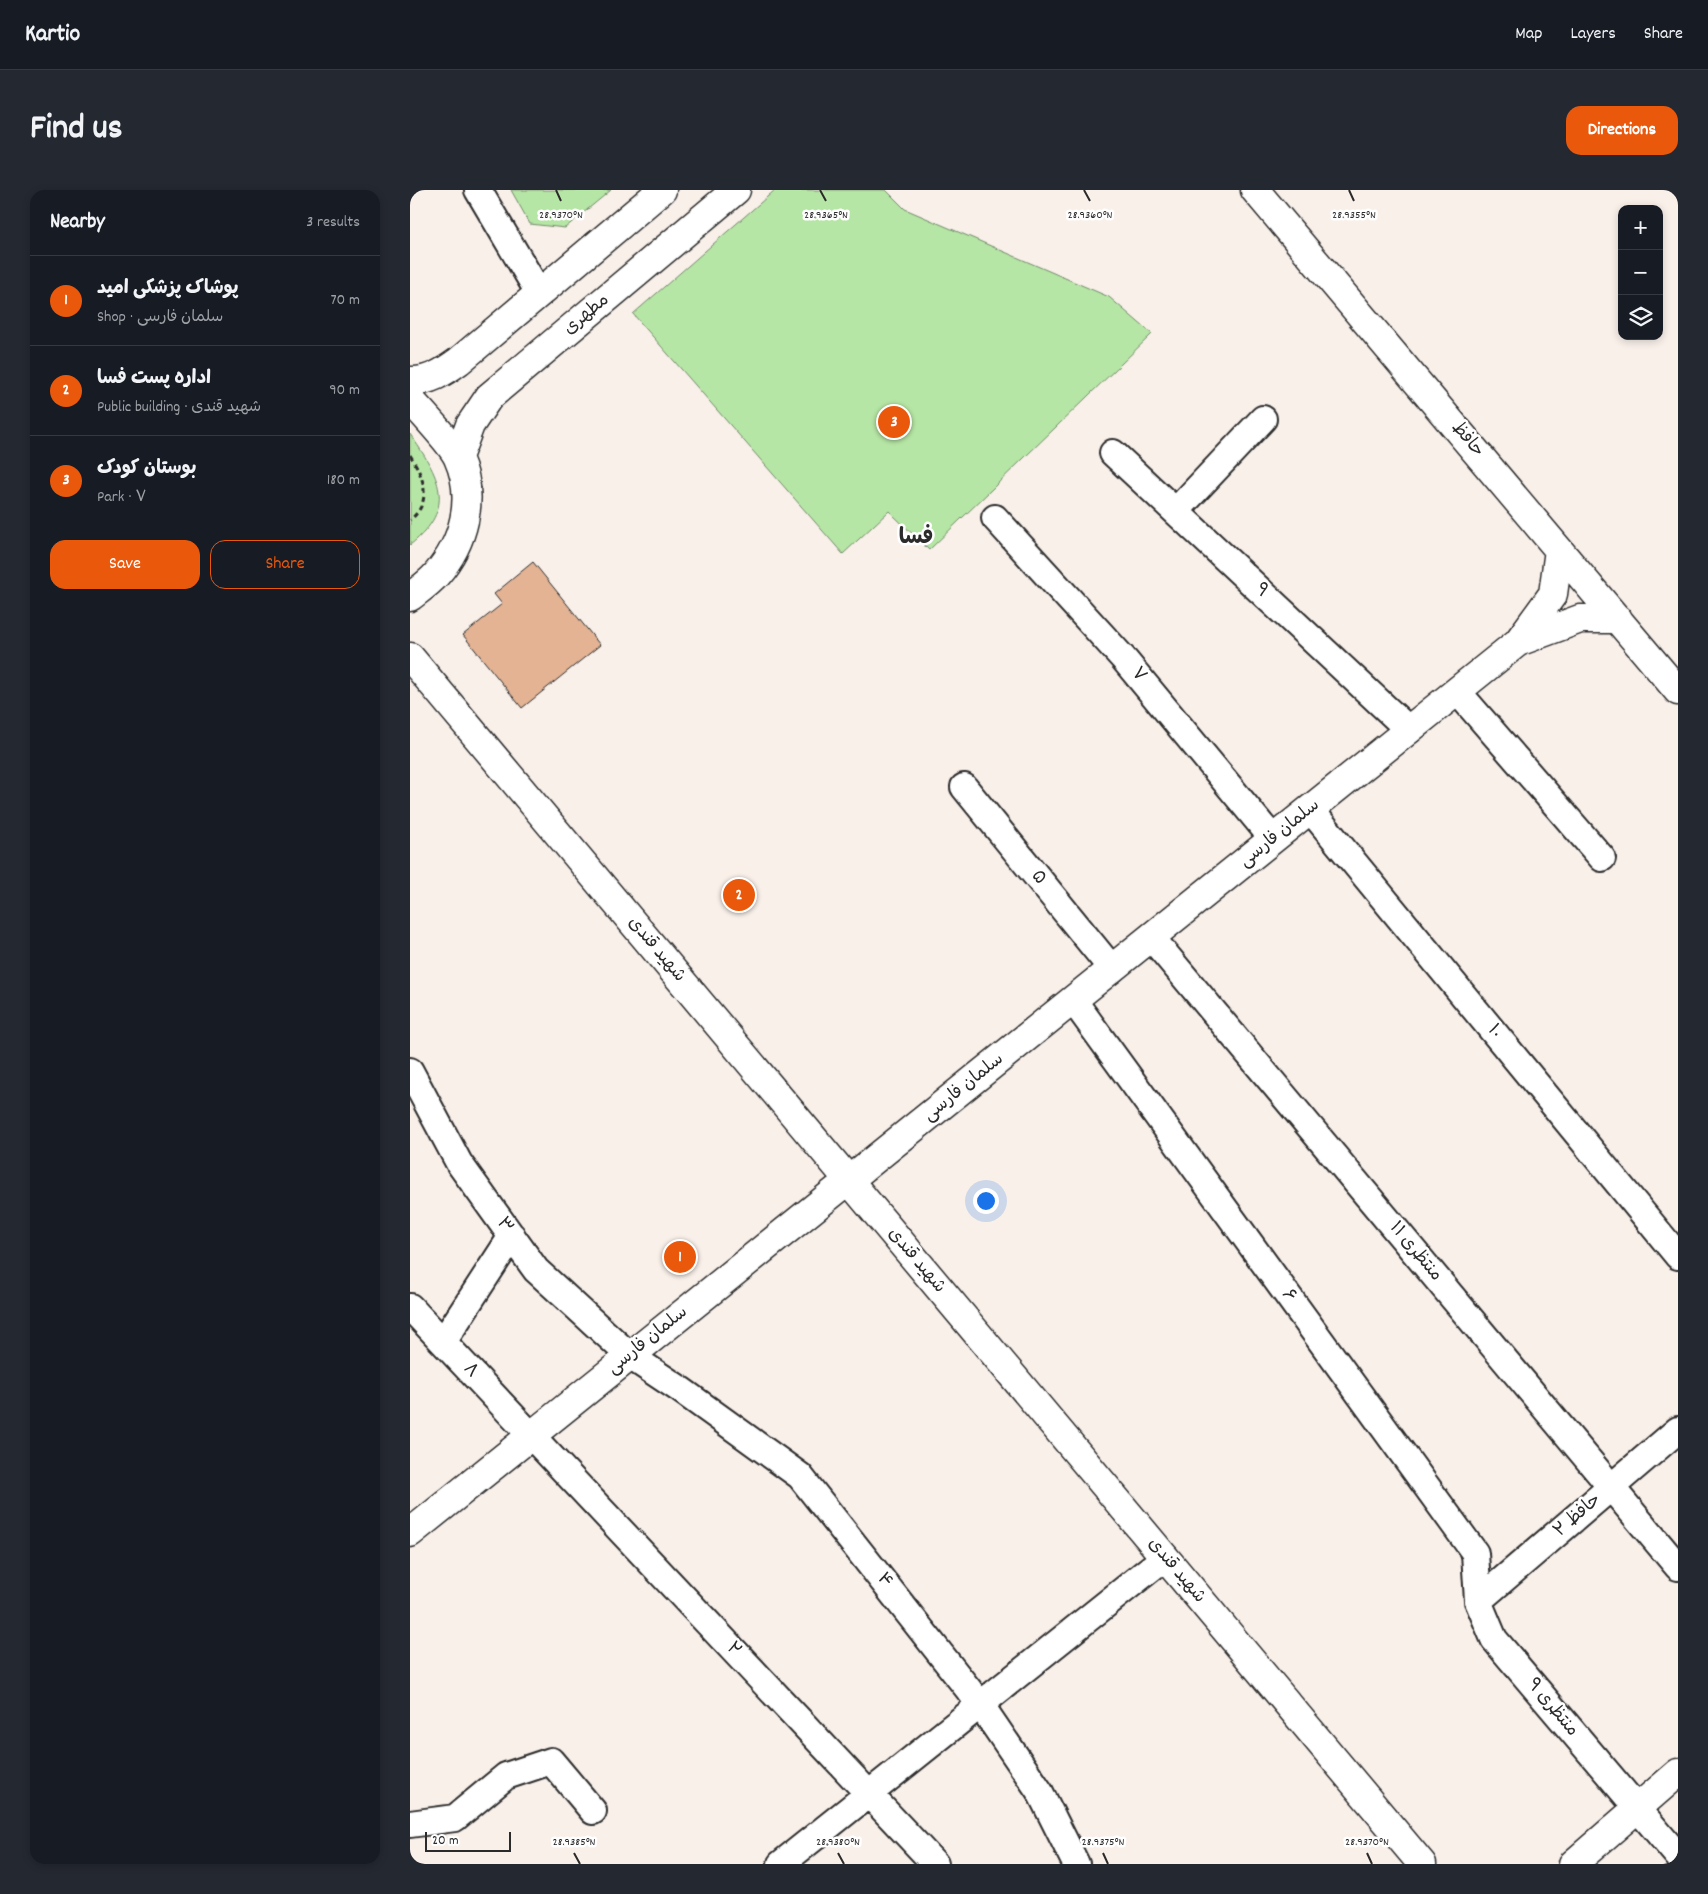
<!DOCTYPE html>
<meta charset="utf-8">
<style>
:root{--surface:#171b24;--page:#242831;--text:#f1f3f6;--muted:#9ea1a6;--line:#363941;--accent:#ea580c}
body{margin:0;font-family:Dekko,"Playpen Sans Arabic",sans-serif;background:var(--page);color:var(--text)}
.controls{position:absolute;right:15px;top:15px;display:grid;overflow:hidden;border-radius:10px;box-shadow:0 2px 8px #0003}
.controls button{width:45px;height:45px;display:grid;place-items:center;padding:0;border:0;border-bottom:1px solid var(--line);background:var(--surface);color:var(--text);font:25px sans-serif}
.scale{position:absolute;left:15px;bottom:12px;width:86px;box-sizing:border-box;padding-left:5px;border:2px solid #2b2b2b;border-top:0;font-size:14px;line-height:18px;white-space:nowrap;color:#2b2b2b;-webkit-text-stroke:4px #fff;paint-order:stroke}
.you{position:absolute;left:575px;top:1010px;width:18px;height:18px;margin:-12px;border:4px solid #fff;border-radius:50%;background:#1a73e8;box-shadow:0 0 0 8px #1a73e833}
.badge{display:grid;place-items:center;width:32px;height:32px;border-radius:50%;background:var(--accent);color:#fff;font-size:16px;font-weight:700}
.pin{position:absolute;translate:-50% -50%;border:2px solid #fff;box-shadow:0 1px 5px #0006}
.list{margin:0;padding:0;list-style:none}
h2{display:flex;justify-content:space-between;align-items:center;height:65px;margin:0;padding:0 20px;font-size:21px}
h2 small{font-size:16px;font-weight:400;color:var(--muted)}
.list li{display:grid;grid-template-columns:32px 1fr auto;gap:15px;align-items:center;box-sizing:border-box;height:90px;padding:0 20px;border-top:1px solid var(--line)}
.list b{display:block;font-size:19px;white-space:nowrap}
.list p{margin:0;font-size:16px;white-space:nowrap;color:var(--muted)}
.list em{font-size:16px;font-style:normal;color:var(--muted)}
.actions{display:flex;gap:10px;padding:15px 20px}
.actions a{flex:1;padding:11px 0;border:1px solid var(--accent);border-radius:15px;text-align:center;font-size:18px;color:var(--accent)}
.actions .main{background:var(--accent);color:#fff}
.icon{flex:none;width:28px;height:28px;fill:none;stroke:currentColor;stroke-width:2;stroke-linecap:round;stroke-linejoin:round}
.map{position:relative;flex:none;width:1268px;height:1674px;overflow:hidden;border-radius:15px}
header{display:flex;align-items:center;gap:30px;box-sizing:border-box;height:70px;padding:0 25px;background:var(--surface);border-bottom:1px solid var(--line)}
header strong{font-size:24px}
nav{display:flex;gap:28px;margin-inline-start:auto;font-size:18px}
.intro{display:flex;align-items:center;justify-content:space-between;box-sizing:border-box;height:120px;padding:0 30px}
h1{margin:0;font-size:35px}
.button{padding:12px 22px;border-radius:15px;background:var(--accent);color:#fff;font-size:18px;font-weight:700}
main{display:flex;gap:30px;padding:0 30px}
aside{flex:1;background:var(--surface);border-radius:15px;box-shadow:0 2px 8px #0003}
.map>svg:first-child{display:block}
.green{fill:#b6e6a5;stroke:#708868}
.building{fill:#e3b394;stroke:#2b2b2b}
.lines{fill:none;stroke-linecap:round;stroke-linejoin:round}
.street-casing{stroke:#2b2b2b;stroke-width:30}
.secondary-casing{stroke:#2b2b2b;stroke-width:31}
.path{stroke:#2b2b2b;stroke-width:3;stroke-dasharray:5 4;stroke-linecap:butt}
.street{stroke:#fff;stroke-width:26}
.secondary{stroke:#fff;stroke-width:28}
.ticks{fill:none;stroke:#2b2b2b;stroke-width:2}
.labels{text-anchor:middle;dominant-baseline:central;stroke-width:5;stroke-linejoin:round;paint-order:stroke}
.street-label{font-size:18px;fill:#2b2b2b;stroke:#fff}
.district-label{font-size:22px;font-weight:bold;fill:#2b2b2b;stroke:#fff}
.ticks-label{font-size:12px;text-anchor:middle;fill:#2b2b2b;stroke:#fff;stroke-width:5;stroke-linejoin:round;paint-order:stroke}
</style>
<header>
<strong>Kartio</strong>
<nav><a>Map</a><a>Layers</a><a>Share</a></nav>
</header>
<div class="intro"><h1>Find us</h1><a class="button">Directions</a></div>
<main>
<aside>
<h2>Nearby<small>3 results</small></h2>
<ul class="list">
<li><span class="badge">1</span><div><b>پوشاک پزشکی امید</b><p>Shop · سلمان فارسی</p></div><em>70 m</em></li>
<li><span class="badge">2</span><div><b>اداره پست فسا</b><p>Public building · شهید قندی</p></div><em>90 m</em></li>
<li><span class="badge">3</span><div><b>بوستان کودک</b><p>Park · ۷</p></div><em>180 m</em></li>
</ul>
<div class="actions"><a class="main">Save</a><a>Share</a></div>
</aside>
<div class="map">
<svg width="1268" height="1674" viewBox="0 0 1268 1674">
<rect width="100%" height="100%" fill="#f9f0ea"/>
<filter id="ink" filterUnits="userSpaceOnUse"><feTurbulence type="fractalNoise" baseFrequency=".02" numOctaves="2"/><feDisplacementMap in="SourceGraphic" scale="10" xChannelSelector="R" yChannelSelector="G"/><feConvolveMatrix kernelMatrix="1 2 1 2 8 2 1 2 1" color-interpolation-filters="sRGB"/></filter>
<g filter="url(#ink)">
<path class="green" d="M101,0h100l-46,38 -35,-4z
M365,0h111l19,19 204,88 43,37 -223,216 -40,-39 -46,43 -210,-240z
M0,244c29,42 48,73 0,111z"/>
<path class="building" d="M123,372l67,83 -78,63 -59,-73 39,-31 -8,-10z"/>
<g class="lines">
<g class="street-casing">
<path id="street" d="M68,0l61,103
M703,263l296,277
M766,321l87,-92
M585,328l128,140 150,181
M1047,501l145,167
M554,597l148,182
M900,619l368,447
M741,747l527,630
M663,810l402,553 3,48 16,38 184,217
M0,881l49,92 77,107 94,86 51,34 119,86 180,228 60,88 36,72
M0,1117l525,557
M33,1152l69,-106
M1068,1411l200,-171
M0,1634l45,-6 51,-42 45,-15 42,50
M371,1674l384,-307"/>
</g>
<g class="secondary-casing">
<path id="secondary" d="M845,0l423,501
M0,191c19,1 34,-9 49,-20l203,-171
M0,209c11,13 43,46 48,59 18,40 6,85 -22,117 -7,8 -17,15 -26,22
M48,267l12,-32 19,-28 247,-207
M1108,452l62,-23h38
M0,467l1012,1207
M0,1343l1108,-891 35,-48 6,-44
M1163,1674l105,-91"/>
</g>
<path class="path" d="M0,265c14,22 23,46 0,65"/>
<use href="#street" class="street"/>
<use href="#secondary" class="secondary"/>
</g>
</g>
<path class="ticks" d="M146,0l5,11M410,0l6,11M674,0l6,11M939,0l5,11M164,1663l6,11M428,1663l6,11M693,1663l5,11M957,1663l5,11"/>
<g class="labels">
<g class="street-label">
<text transform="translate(177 125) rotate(-40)">مطهری</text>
<text transform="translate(1057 250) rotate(50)">حافظ</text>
<text transform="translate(851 401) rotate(43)">۹</text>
<text transform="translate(728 485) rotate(50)">۷</text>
<text transform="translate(870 644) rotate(-39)">سلمان فارسی</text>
<text transform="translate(628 688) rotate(51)">۵</text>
<text transform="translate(246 760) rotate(50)">شهید قندی</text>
<text transform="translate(1084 842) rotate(51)">۱۰</text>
<text transform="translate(554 898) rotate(-39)">سلمان فارسی</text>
<text transform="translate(94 1036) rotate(54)">۳</text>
<text transform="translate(1005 1062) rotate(50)">منتظری ۱۱</text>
<text transform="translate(506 1071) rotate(50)">شهید قندی</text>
<text transform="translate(878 1106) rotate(54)">۶</text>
<text transform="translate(238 1151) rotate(-39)">سلمان فارسی</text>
<text transform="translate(60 1181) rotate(47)">۸</text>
<text transform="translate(1168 1326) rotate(-41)">حافظ ۲</text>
<text transform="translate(766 1381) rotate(50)">شهید قندی</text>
<text transform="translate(474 1391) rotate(52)">۴</text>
<text transform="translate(323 1460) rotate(47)">۲</text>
<text transform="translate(1142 1518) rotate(50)">منتظری ۹</text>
</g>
<g class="district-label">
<text x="506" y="348">فسا</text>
</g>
</g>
<g class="ticks-label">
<text x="151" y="28">28.9370°N</text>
<text x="416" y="28">28.9365°N</text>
<text x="680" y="28">28.9360°N</text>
<text x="944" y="28">28.9355°N</text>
<text x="164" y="1655">28.9385°N</text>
<text x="428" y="1655">28.9380°N</text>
<text x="693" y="1655">28.9375°N</text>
<text x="957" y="1655">28.9370°N</text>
</g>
</svg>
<div class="controls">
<button>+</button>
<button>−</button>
<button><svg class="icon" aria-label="layers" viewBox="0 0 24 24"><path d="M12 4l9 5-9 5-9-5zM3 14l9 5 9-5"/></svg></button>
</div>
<div class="scale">20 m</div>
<div class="you"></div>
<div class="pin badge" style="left:270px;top:1067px">1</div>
<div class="pin badge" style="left:329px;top:705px">2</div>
<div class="pin badge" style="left:484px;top:232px">3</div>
</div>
</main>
